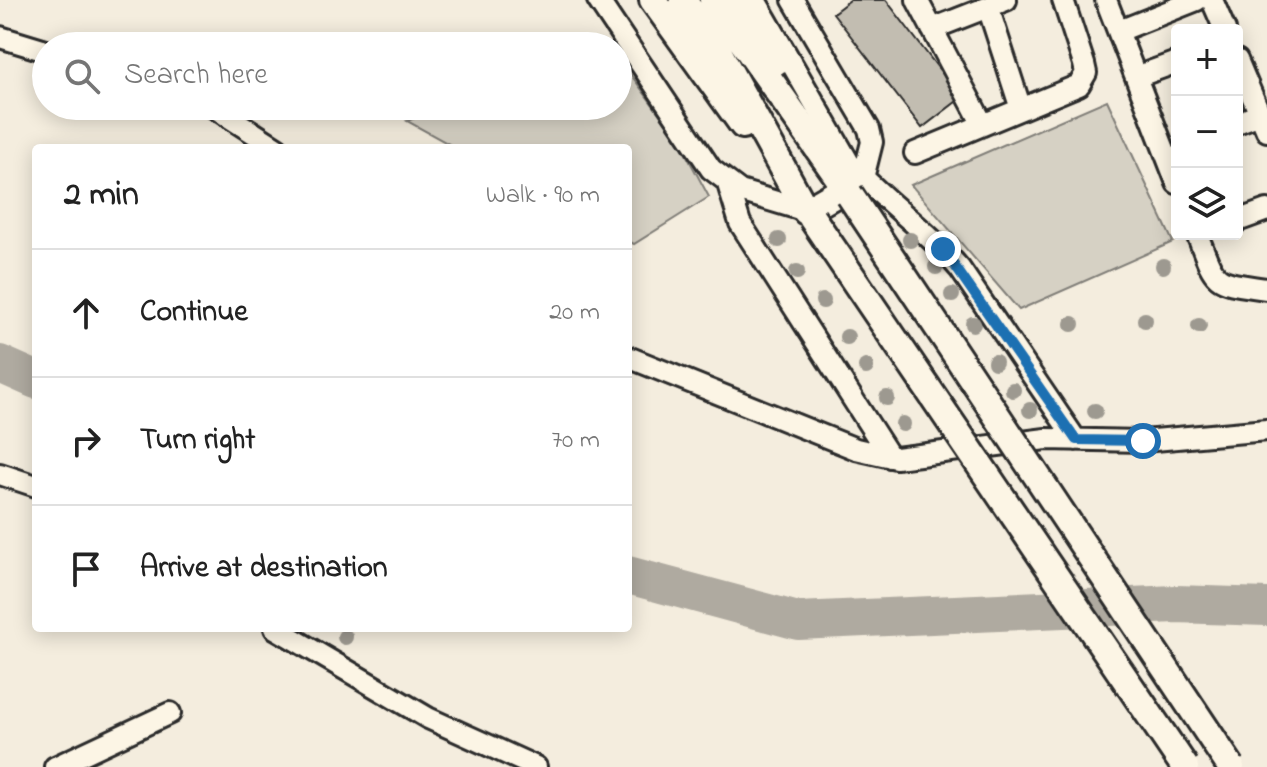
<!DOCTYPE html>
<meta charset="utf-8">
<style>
:root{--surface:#fff;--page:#f2f2f2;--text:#222;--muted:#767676;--line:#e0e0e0}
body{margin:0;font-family:"Indie Flower",sans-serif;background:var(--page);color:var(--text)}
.controls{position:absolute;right:24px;top:24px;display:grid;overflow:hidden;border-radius:8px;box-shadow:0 4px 20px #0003}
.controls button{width:72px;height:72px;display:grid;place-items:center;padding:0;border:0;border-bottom:2px solid var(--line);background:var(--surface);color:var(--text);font:40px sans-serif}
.stop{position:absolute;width:24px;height:24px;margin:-18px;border:6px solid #1f6fb2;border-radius:50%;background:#fff}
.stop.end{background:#1f6fb2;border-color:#fff;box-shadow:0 2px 8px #0008}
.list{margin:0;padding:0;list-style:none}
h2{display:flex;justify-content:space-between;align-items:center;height:104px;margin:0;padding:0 32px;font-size:34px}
h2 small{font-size:26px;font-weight:400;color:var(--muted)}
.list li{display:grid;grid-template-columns:52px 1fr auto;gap:24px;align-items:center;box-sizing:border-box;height:128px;padding:0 32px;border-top:2px solid var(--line)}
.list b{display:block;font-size:30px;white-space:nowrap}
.list em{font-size:26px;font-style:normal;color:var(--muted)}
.icon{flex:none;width:44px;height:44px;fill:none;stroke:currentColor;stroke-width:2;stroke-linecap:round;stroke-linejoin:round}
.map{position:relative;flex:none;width:1267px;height:767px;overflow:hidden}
.search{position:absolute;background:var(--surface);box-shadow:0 4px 20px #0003;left:32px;top:32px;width:600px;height:88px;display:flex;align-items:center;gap:20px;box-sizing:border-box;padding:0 28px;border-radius:44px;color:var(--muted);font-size:30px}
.panel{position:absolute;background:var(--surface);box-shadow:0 4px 20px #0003;left:32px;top:144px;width:600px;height:488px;border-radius:8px}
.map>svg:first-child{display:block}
.green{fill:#d6d1c4;stroke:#807e78;stroke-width:2}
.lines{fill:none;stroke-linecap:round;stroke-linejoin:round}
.river{stroke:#afaaa0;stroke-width:38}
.building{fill:#c2bdb1;stroke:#2b2b2b;stroke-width:2}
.minor-casing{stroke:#2b2b2b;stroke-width:26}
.major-casing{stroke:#2b2b2b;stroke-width:32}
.minor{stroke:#fcf5e5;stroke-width:20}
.major{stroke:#fcf5e5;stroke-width:26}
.major-bridge-casing{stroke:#2b2b2b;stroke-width:32;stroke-linecap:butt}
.major-bridge{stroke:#fcf5e5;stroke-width:26}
.tree{fill:#9d9990}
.route{stroke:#1f6fb2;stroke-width:10}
</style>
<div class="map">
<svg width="1267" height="767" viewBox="0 0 1267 767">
<rect width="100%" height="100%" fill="#f4edde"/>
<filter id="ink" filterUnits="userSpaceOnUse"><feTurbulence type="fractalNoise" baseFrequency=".0125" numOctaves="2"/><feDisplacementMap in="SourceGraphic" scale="16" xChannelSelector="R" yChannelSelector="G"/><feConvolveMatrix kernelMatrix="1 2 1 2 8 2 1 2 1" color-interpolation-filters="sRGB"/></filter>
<g filter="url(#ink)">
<path class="green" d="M618,57l61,84 30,56 -75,47 -6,-3v-93h-172l-49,-27 39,-15h172z
M1107,100l66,142 -154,68 -108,-125z"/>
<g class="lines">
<path class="river" d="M0,364l36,16
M628,575l170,46 378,-17 91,3"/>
</g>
<path class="building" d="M850,0h36l75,98 -39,30 -89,-115z"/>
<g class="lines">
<g class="minor-casing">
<path id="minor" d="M598,0l113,169 29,22 66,20
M755,0l94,163 1,12
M793,0l76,129 3,13 -9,36
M917,0l66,125
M1106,0l71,183
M1212,0l13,30
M988,7l33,102
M932,29l74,-29
M1119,31l78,-31
M0,37l46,14
M1237,60l30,71
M1136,77l41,-15
M212,106l65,42
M1237,123l23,-9
M915,153l164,-68 7,-12 -2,-9 -21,-64
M849,163c35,38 78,67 111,106l116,171
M728,184l12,39 150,234
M1237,221l30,-11
M1197,234c20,52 15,47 70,55
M628,357l228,92 40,9 150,-19 97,2 124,-11
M0,474l36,12
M275,628l153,90 108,49
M55,767l115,-54"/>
</g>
<g class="major-casing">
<path id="major" d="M653,0l90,125
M683,0l36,53 87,158 40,-23 -133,-188
M737,0l38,62"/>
</g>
<use href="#minor" class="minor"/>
<use href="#major" class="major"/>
<g class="major-bridge-casing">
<path id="major-bridge" d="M849,194l382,573
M812,218l373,549"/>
</g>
<use href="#major-bridge" class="major-bridge"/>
</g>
<g class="tree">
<circle cx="779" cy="240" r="8"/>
<circle cx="910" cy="240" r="8"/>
<circle cx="1163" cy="266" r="8"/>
<circle cx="936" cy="267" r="8"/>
<circle cx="797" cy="272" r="8"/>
<circle cx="952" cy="295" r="8"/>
<circle cx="823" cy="301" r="8"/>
<circle cx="1145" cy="320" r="8"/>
<circle cx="973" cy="324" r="8"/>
<circle cx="1072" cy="324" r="8"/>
<circle cx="1199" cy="326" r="8"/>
<circle cx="847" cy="337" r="8"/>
<circle cx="995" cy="362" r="8"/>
<circle cx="866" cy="367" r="8"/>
<circle cx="1013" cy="390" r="8"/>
<circle cx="887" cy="398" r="8"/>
<circle cx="1030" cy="410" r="8"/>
<circle cx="1095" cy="411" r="8"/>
<circle cx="903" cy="424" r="8"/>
<circle cx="345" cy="637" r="8"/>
</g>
</g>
<g class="lines" filter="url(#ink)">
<path class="route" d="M943,249l133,191 67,1"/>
</g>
</svg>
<div class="controls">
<button>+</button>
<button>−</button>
<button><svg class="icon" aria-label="layers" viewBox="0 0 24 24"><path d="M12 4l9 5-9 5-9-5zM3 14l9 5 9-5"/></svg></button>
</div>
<div class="stop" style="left:1143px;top:441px"></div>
<div class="stop end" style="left:943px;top:249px"></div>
<div class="search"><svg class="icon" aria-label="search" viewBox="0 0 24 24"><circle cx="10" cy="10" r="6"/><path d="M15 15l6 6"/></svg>Search here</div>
<section class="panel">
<h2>2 min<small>Walk · 90 m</small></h2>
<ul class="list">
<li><svg class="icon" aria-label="ahead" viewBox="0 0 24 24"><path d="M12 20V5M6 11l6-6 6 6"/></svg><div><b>Continue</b></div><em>20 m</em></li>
<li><svg class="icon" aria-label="right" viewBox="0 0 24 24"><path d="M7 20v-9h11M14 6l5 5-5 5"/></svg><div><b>Turn right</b></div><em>70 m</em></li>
<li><svg class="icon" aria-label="arrive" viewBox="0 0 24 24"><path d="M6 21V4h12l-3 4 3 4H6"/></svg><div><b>Arrive at destination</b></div></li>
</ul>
</section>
</div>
